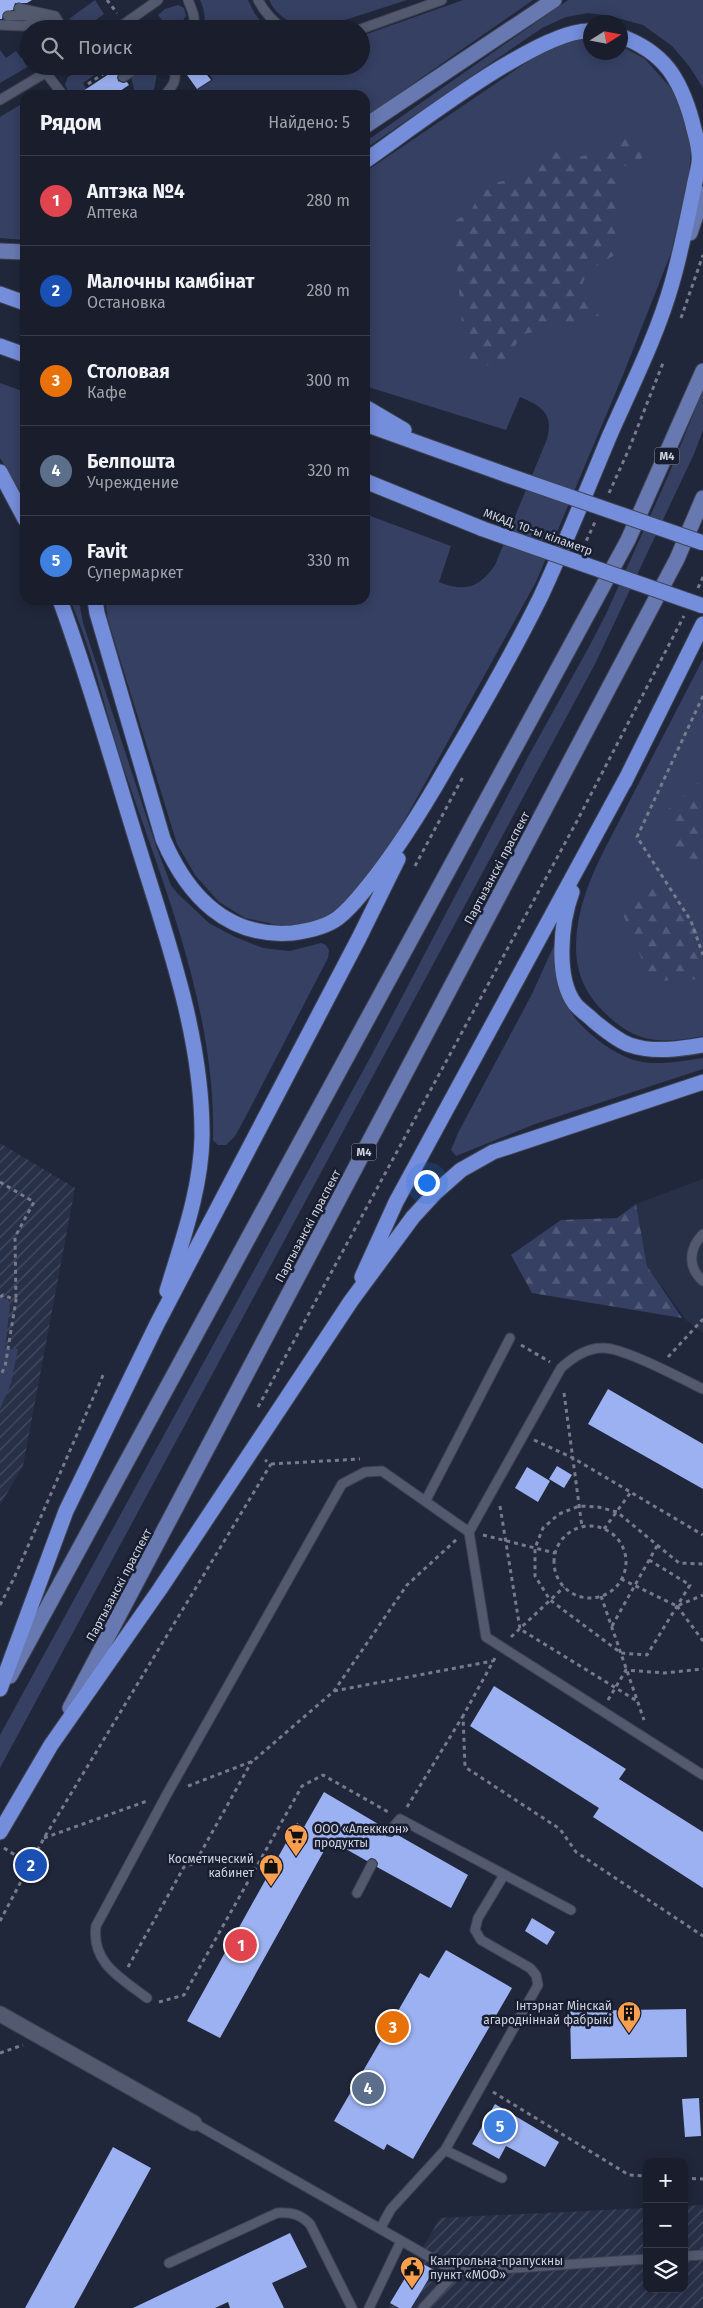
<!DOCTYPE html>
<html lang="ru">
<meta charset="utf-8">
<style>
:root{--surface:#191d2c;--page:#262a38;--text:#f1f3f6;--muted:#9fa2a9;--line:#373b48;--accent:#8c9099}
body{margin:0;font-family:"Fira Sans",sans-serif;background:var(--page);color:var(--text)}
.controls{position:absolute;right:15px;bottom:15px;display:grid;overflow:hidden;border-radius:10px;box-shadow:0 2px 12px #0003}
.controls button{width:45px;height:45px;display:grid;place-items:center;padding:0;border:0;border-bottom:1px solid var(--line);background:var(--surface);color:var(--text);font:25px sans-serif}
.compass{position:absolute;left:583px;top:15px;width:45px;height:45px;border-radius:50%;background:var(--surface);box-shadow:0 2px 12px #0003;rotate:79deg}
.you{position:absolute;left:426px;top:1182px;width:18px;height:18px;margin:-12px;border:4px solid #fff;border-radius:50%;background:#1a73e8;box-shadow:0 0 0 8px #1a73e833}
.badge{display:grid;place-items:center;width:32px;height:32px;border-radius:50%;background:var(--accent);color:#fff;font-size:16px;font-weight:700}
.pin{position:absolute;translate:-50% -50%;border:2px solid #fff;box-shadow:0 1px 5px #0006}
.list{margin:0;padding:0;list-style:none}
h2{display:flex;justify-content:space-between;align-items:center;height:65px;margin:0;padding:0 20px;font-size:21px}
h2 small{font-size:16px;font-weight:400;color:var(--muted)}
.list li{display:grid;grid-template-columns:32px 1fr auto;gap:15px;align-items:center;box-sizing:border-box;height:90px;padding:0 20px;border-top:1px solid var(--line)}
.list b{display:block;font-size:19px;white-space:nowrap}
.list p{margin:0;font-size:16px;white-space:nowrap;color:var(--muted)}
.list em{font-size:16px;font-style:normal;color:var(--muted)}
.icon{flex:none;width:28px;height:28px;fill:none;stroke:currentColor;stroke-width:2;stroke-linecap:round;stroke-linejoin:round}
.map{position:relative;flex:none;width:703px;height:2308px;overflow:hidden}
.search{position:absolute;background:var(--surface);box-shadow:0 2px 12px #0003;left:20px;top:20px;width:350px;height:55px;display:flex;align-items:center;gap:12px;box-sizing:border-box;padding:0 18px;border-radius:28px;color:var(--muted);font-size:19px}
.panel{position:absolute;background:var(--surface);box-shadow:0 2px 12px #0003;left:20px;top:90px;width:350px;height:515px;border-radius:15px}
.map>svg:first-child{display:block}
.built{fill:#283048}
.industrial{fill:url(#industrial-furrows)}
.grass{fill:#354063}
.forest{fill:url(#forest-firs)}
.building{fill:#9cb1f1}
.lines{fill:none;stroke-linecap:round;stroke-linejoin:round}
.lane-casing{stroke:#3e4352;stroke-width:11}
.street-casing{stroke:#3e4352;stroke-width:17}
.primary-casing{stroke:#3e4352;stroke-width:17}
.highway-casing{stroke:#3e4352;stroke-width:17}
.path{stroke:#757b8b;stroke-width:3;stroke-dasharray:4 4;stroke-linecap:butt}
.lane{stroke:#535a6f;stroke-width:9}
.street{stroke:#535a6f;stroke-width:15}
.primary{stroke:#6779b0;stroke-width:15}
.highway{stroke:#758edb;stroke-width:15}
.highway-bridge-casing{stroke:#3e4352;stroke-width:17;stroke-linecap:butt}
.highway-bridge{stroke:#758edb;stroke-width:15}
.labels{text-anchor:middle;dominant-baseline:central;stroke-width:5;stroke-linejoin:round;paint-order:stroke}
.shield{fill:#181e30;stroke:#979daa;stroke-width:1}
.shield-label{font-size:11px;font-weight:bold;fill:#ced3df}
.street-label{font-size:12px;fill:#ced3df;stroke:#181e30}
.poi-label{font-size:12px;fill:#ced3df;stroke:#181e30;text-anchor:start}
</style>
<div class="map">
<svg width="703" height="2308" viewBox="0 0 703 2308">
<defs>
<pattern id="industrial-furrows" width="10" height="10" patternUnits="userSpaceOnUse" patternTransform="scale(1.25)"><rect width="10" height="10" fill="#283048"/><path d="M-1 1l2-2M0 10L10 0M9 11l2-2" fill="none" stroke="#464d62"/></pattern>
<pattern id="forest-firs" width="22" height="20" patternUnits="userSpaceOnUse" patternTransform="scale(1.25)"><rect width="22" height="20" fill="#354063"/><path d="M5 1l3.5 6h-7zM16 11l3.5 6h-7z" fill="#515b79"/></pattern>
</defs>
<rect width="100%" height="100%" fill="#21273a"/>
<path class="built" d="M703,1179v154l-17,-13 -39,-54 -11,-62z"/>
<path class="industrial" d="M0,1143l75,45 -52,278 -23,39z
M703,2205v103h-315l52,-90 207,-10v81h37v-83z"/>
<path class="grass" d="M95,0l9,14 -12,9 -13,2 -10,-6z
M200,0h48l7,14 12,15h-65c5,-9 2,-21 -2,-29z
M269,0h138l-87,28c-21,0 -42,-8 -51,-28z
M463,0h70l-168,117v-22h-177l25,-15 -9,-14h157v-30z
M568,0h135v88l-14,-22 -17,-20 -29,-21 -33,-9 -22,-3 -22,4 -24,11 -177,121v-7z
M178,5l6,3 2,8 -9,13h-9l-10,-14 7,-6z
M574,39l16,1v12h30l1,-6 24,13 25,28 12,22 6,21 3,20 -2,24 -18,79 -48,122 -87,207 -154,279 -40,45 -24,15 -35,5 -38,-8 -26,-16 -24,-27 -18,-31 -69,-224 -3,-20h260v-86l86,32 -12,36c26,11 41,5 56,-17l52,-126c7,-26 -6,-33 -27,-42l-14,33 -141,-44v-214l174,-118z
M0,50l6,8 10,-7 5,7 8,-5v13l-29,17z
M86,66h7l4,7 -14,10 5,10 -3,2h-16l-4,-11 3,-7z
M154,67l3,6 -4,22h-21l2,-6 -3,-12 15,-8z
M25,102v138l-25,-2v-121z
M0,383l25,9v107l-25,-41z
M703,390v40l-9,24 -99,210 -595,1104v-33l370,-677 159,-303 61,-110 17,-33 62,-138z
M70,600h9l4,23 73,223 15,39 6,8 32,30 26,14 28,11 27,3 31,-8 5,2 3,5 -1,8 -83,160 -10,18 -9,9h-8l-5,-5c3,-132 -50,-255 -91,-377 -17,-53 -30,-113 -52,-163z
M703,659v377c-41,8 -67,8 -98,-23 -24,-23 -32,-49 -28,-82 5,-46 31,-87 51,-127 25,-48 50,-97 75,-145z
M559,934c-1,20 -4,42 3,61 8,27 49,60 76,66 21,5 44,0 65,-3v11l-168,55 -79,32 -5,-6 7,-17 74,-139z
M3,1298l5,1 2,6 -5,44h13l-7,34 -11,26v-109z"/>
<path class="forest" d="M629,136l15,15 -6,19 -27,-9 -14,17h24l-1,74 -33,19 -8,23 30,19 -88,22 -19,35 -37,-12 -12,-136 18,-11 12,-25 32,-8 36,-29 17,9 34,-5z
M703,778v96l-36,-21 28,-31 -39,-2z
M651,877l52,55v47l-52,2 -31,-74z
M636,1204l11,62 35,52 -150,-25 -21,-38 50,-35 56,-2z"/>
<path class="building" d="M0,0h32l-5,3h-12l-2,7 -10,3 -1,6h-2z
M200,66l11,14 -14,9 -10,-14z
M118,68l2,4 -3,5 1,4 5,2 4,-1 2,3 -15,10h-37z
M608,1389l95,55v45l-115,-65z
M557,1466l15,9 -8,13 -15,-9z
M527,1467l23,14 -12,21 -23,-14z
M494,1686l132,83 -7,10 84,53v56l-110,-71 6,-9 -129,-82z
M324,1792l61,36 -1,5 2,3 6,1 4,-3 72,41 -17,33 -74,-41 1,-4 -3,-4 -4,-1 -4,3 -37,-21 -110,198 -33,-17 110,-198 7,4z
M532,1918l23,14 -8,13 -22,-14z
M446,1950l66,38 -99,171 -26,-15 -3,6 -50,-29 86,-148 9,5z
M686,2009l1,48 -116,2 -1,-48z
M699,2098l2,38 -16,1 -3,-38z
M495,2104l64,38 -14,25 -39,-21 -7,13 -27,-15z
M113,2147l38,21 -77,140h-49z
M290,2233l17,34 -35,16 12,25h-54l-2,-6 -13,6h-82z
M416,2260l18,10 -23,38h-12l-9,-5z"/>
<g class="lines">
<g class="lane-casing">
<path id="lane" d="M188,0c4,10 9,19 4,29
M258,0c7,13 14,21 26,29
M19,8l36,8 8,13
M8,16l27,-1
M0,25l23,1 32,-10
M117,29l41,-29
M361,29l81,-29
M46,73l17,22
M123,77l18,-11
M165,95c8,-9 14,-17 7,-29
M0,100l57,-34
M703,1234c-14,14 -16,33 0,47
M703,1389c-21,-10 -80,-42 -101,-41 -16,0 -30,10 -41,20l-92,164 17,105 217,138
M426,1500l84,-162
M390,1831l10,-12 171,91
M357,1893l15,-29
M147,1998c-26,-20 -56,-35 -51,-72l71,-132 175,-310 23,-12 17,-1 87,61
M194,2123l262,149 191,-13
M445,2150l93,-165 -2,-10 -6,-7 -49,-28 -6,-10 3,-12 26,-43
M380,2229l11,-20 54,-59 57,28
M684,2256l19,-1
M169,2263l108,-50c14,-1 23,1 33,11l42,84
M369,2308l32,-67
M423,2308l33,-36"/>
</g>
<g class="street-casing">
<path id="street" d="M0,2014l194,109"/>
</g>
<g class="primary-casing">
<path id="primary" d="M365,126l189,-126
M690,233l13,-39
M0,251l25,1
M10,1676l618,-1136 75,-169
M70,1708l562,-1064 45,-85 26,-61"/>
</g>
<g class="highway-casing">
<path id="highway" d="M365,161c45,-31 176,-133 225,-130
M0,294l25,9
M0,346l25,9
M365,407l39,23
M365,424l142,51
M0,472l25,47
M365,481l118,48
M60,600c29,79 52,161 77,242 29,95 66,194 65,295 -1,53 -20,104 -35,154
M95,600l2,13 66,226c24,56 64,99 129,94 16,-2 34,-6 46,-15 12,-9 21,-21 30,-32 30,-37 54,-76 78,-118 33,-56 66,-113 95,-172 24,-52 46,-106 68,-159 22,-50 48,-101 63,-154 9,-31 15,-63 22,-96 1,-7 4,-16 5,-24 2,-14 -4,-28 -7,-42 -12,-43 -28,-69 -72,-85
M624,783l79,-159
M572,892c-11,30 -17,85 3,112 5,6 14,12 20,18 10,8 23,19 35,23 23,8 50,4 73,0
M362,1277l34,-75 232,-427
M0,1689l66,-178 91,-187 202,-386 39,-79
M0,1832l51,-87 109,-156 191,-288 62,-84 23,-25 25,-22 32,-18 210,-70"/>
</g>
<path class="path" d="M107,0l10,13
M88,84l24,-16
M681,318l22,-63
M609,493l20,-44 34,-86
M583,548l12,-26
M698,588l5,-11
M703,696l-66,141 54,84 12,34
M415,866l49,-91
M0,1182l34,20 -19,35 1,63
M0,1297l3,-2 13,5 -11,67 -5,9
M521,1345l29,17
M668,1357l35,-38
M564,1393l18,134
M258,1407l319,-586 107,-205
M534,1440l39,18 130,77
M271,1464l89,-5
M500,1506l20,123 117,72
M554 1562a36 36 0 1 1 72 0a36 36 0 1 1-72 0Z
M604,1529l27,-37
M483,1535l72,18
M649,1560l41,25 -43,70 -26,-2 -71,-53 -15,-24v-28l8,-20 16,-14 20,-8 19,1 19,5 62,51 24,1
M621,1579l56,27 26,-11
M601,1596l43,124
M0,1605l14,-27 90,-205
M677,1606l26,35
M612,1626l45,-80
M511,1637l53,-50
M495,1658l-32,58 2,51 95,62 16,23 127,84
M334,1691l159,-30
M608,1700l18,-30 38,3 39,-4
M188,1786l65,-25 81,-70 73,-106 50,-46
M407,1807l56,-91
M44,1838l103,-37
M4,1848l27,17
M0,1921l44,-83 227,-374 -6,-4
M128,1967l56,-100 11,-4 57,-102
M159,2002l25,-7 118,-209 21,-11 67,38
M0,2053l23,-8
M493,2092l136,83 18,1
M684,2178l19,1"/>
<use href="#lane" class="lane"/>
<use href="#street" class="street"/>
<use href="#primary" class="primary"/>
<use href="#highway" class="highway"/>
<g class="highway-bridge-casing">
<path id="highway-bridge" d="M507,475l196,68
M483,529l220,77"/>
</g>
<use href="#highway-bridge" class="highway-bridge"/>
</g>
<defs>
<g id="supermarket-pin" transform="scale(1.25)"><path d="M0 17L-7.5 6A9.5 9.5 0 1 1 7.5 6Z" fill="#fa9f4e" stroke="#181e30"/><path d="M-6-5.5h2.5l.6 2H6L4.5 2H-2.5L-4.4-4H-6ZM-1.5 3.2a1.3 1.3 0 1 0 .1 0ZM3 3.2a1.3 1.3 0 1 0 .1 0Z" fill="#111"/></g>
<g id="shop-pin" transform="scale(1.25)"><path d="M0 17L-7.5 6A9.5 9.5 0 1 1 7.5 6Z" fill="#fa9f4e" stroke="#181e30"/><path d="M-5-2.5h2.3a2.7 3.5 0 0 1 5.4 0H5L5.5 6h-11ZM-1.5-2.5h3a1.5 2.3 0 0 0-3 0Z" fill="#111"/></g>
<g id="building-pin" transform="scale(1.25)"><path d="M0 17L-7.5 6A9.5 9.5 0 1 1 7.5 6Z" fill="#fa9f4e" stroke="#181e30"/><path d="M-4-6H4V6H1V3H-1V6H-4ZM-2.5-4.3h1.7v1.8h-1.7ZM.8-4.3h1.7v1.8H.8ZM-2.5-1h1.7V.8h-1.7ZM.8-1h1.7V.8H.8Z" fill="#111"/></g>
<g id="civic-pin" transform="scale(1.25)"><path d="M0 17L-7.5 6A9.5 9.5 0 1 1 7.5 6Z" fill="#fa9f4e" stroke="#181e30"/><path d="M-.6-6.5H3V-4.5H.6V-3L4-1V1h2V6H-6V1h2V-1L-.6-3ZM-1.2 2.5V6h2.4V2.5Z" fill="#111"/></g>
</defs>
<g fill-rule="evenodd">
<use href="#supermarket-pin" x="296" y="1836"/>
<use href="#shop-pin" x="271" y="1866"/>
<use href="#building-pin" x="629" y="2013"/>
<use href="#civic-pin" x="412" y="2268"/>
</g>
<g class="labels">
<g class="shield">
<rect x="654.5" y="447.5" width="25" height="17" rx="4"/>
<rect x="351.5" y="1143.5" width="25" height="17" rx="4"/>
</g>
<g class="shield-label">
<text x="667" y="456">М4</text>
<text x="364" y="1152">М4</text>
</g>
<g class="street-label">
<text transform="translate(538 532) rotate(20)">МКАД, 10-ы кіламетр</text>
<text transform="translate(497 868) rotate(-62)">Партызанскі праспект</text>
<text transform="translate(308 1226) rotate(-62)">Партызанскі праспект</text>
<text transform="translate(119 1585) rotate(-62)">Партызанскі праспект</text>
</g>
<g class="poi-label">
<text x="314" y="1829">ООО «Алекккон»<tspan x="314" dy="14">продукты</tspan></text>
<text x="254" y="1859" text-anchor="end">Косметический<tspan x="254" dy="14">кабинет</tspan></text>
<text x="612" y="2006" text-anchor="end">Інтэрнат Мінскай<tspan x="612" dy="14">агародніннай фабрыкі</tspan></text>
<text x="430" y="2261">Кантрольна-прапускны<tspan x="430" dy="14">пункт «МОФ»</tspan></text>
</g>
</g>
</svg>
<div class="controls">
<button>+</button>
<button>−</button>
<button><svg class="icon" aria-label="layers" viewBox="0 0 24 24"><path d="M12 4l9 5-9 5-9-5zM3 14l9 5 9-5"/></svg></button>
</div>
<svg class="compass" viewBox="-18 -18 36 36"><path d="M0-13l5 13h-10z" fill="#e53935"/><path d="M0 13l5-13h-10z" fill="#9fa2a9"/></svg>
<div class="you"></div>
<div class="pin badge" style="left:241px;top:1945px;background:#e0444e">1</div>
<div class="pin badge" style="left:31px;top:1865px;background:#1a4fb4">2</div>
<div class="pin badge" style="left:393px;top:2027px;background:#e8710a">3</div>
<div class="pin badge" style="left:368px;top:2088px;background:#5c6f8a">4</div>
<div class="pin badge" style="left:500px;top:2126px;background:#3f7fe0">5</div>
<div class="search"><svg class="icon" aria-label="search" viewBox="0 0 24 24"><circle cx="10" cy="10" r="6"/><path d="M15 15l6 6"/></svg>Поиск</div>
<section class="panel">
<h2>Рядом<small>Найдено: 5</small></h2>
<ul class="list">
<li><span class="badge" style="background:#e0444e">1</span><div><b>Аптэка №4</b><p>Аптека</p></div><em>280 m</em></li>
<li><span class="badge" style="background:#1a4fb4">2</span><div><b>Малочны камбінат</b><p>Остановка</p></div><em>280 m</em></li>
<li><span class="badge" style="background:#e8710a">3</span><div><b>Столовая</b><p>Кафе</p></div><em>300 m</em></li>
<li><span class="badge" style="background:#5c6f8a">4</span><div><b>Белпошта</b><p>Учреждение</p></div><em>320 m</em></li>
<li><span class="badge" style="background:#3f7fe0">5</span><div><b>Favit</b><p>Супермаркет</p></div><em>330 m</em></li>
</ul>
</section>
</div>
